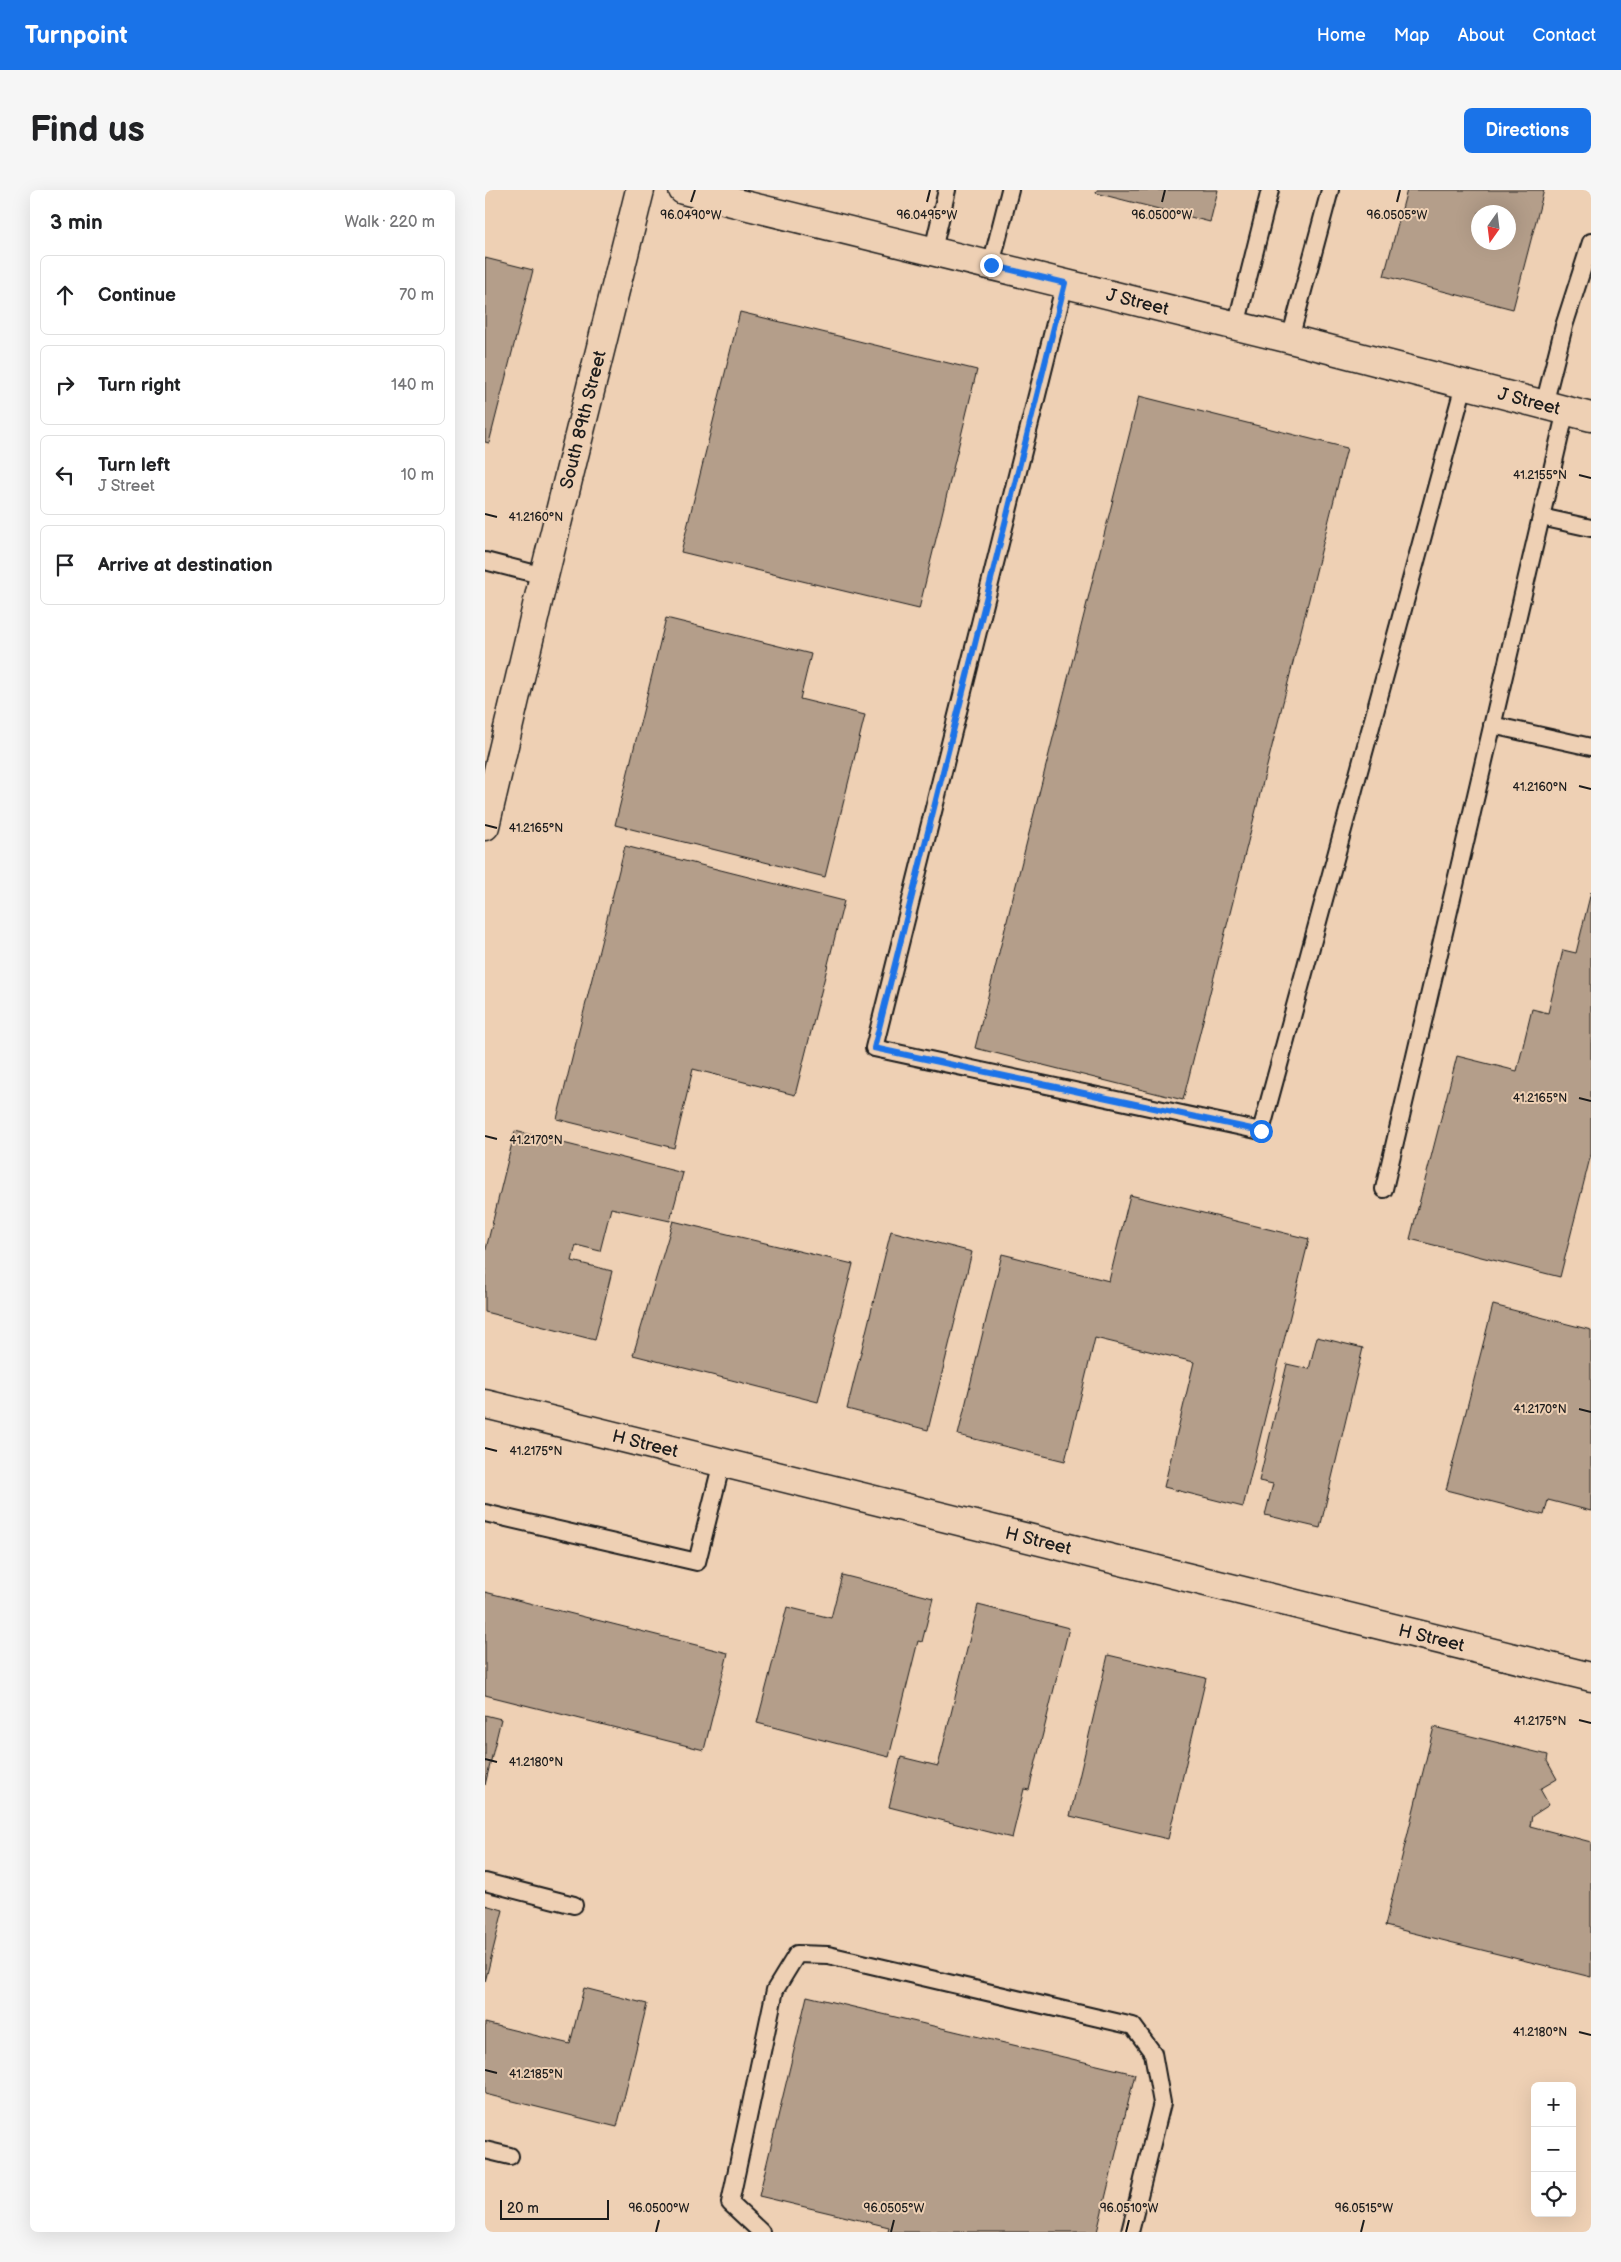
<!DOCTYPE html>
<meta charset="utf-8">
<style>
:root{--surface:#fff;--page:#f6f6f6;--text:#202124;--muted:#757577;--line:#e0e0e0;--accent:#1a73e8}
body{margin:0;font-family:"Balsamiq Sans",sans-serif;background:var(--page);color:var(--text)}
.controls{position:absolute;right:15px;bottom:15px;display:grid;overflow:hidden;border-radius:8px;box-shadow:0 5px 20px #0002}
.controls button{width:45px;height:45px;display:grid;place-items:center;padding:0;border:0;border-bottom:1px solid var(--line);background:var(--surface);color:var(--text);font:25px sans-serif}
.compass{position:absolute;left:986px;top:15px;width:45px;height:45px;border-radius:50%;background:var(--surface);box-shadow:0 5px 20px #0002;rotate:194deg}
.scale{position:absolute;left:15px;bottom:12px;width:109px;box-sizing:border-box;padding-left:5px;border:2px solid #1c1c1c;border-top:0;font-size:14px;line-height:18px;white-space:nowrap;color:#1c1c1c;-webkit-text-stroke:4px #eed0b4;paint-order:stroke}
.stop{position:absolute;width:15px;height:15px;margin:-11px;border:4px solid #1a73e8;border-radius:50%;background:#fff}
.stop.end{background:#1a73e8;border-color:#fff;box-shadow:0 1px 5px #0008}
.list{margin:0;padding:0;list-style:none}
h2{display:flex;justify-content:space-between;align-items:center;height:65px;margin:0;padding:0 20px;font-size:21px}
h2 small{font-size:16px;font-weight:400;color:var(--muted)}
.list li{display:grid;grid-template-columns:32px 1fr auto;gap:15px;align-items:center;box-sizing:border-box;height:80px;margin:0 10px 10px;padding:0 10px;border:1px solid var(--line);border-radius:8px}
.list b{display:block;font-size:19px;white-space:nowrap}
.list p{margin:0;font-size:16px;white-space:nowrap;color:var(--muted)}
.list em{font-size:16px;font-style:normal;color:var(--muted)}
.icon{flex:none;width:28px;height:28px;fill:none;stroke:currentColor;stroke-width:2;stroke-linecap:round;stroke-linejoin:round}
.map{position:relative;flex:none;width:1106px;height:2042px;overflow:hidden;border-radius:8px}
header{display:flex;align-items:center;gap:30px;box-sizing:border-box;height:70px;padding:0 25px;background:var(--accent);color:#fff}
header strong{font-size:24px}
nav{display:flex;gap:28px;margin-inline-start:auto;font-size:18px}
.intro{display:flex;align-items:center;justify-content:space-between;box-sizing:border-box;height:120px;padding:0 30px}
h1{margin:0;font-size:35px}
.button{padding:12px 22px;border-radius:8px;background:var(--accent);color:#fff;font-size:18px;font-weight:700}
main{display:flex;gap:30px;padding:0 30px}
aside{flex:1;background:var(--surface);border-radius:8px;box-shadow:0 5px 20px #0002}
.map>svg:first-child{display:block}
.building{fill:#b49e8a;stroke:#1c1c1c;fill-rule:evenodd}
.lines{fill:none;stroke-linecap:round;stroke-linejoin:round}
.service-casing{stroke:#1c1c1c;stroke-width:20}
.minor-casing{stroke:#1c1c1c;stroke-width:31}
.service{stroke:#eed0b4;stroke-width:16}
.minor{stroke:#eed0b4;stroke-width:28}
.route{stroke:#1a73e8;stroke-width:6}
.ticks{fill:none;stroke:#1c1c1c;stroke-width:2}
.labels{text-anchor:middle;dominant-baseline:central;stroke-width:4;stroke-linejoin:round;paint-order:stroke}
.street-label{font-size:18px;fill:#1c1c1c;stroke:#eed0b4}
.ticks-label{font-size:12px;text-anchor:middle;fill:#1c1c1c;stroke:#eed0b4;stroke-width:4;stroke-linejoin:round;paint-order:stroke}
</style>
<header>
<strong>Turnpoint</strong>
<nav><a>Home</a><a>Map</a><a>About</a><a>Contact</a></nav>
</header>
<div class="intro"><h1>Find us</h1><a class="button">Directions</a></div>
<main>
<aside>
<h2>3 min<small>Walk · 220 m</small></h2>
<ul class="list">
<li><svg class="icon" aria-label="ahead" viewBox="0 0 24 24"><path d="M12 20V5M6 11l6-6 6 6"/></svg><div><b>Continue</b></div><em>70 m</em></li>
<li><svg class="icon" aria-label="right" viewBox="0 0 24 24"><path d="M7 20v-9h11M14 6l5 5-5 5"/></svg><div><b>Turn right</b></div><em>140 m</em></li>
<li><svg class="icon" aria-label="left" viewBox="0 0 24 24"><path d="M17 20v-9H6M10 6l-5 5 5 5"/></svg><div><b>Turn left</b><p>J Street</p></div><em>10 m</em></li>
<li><svg class="icon" aria-label="arrive" viewBox="0 0 24 24"><path d="M6 21V4h12l-3 4 3 4H6"/></svg><div><b>Arrive at destination</b></div></li>
</ul>
</aside>
<div class="map">
<svg width="1106" height="2042" viewBox="0 0 1106 2042">
<rect width="100%" height="100%" fill="#eed0b4"/>
<filter id="ink" filterUnits="userSpaceOnUse"><feTurbulence type="fractalNoise" baseFrequency=".02" numOctaves="2"/><feDisplacementMap in="SourceGraphic" scale="10" xChannelSelector="R" yChannelSelector="G"/><feConvolveMatrix kernelMatrix="1 2 1 2 8 2 1 2 1" color-interpolation-filters="sRGB"/></filter>
<g filter="url(#ink)">
<path class="building" d="M612,0h121l-8,32 -114,-29z
M922,0h137l-31,119 -129,-33zM994,22h30v30h-30z
M0,68l48,12 -44,173 -4,-1z
M255,122l237,58 -58,239 -238,-57z
M654,206l208,52 -164,652 -208,-52z
M181,428l145,36 -11,45 65,16 -40,162 -210,-52z
M140,656l219,55 -49,194 -102,-26 -19,79 -117,-29z
M1106,702v262l-31,123 -150,-38 47,-183 60,15 15,-62 16,4 15,-63 13,3z
M30,941l168,42 -13,48 -59,-13 -11,43 -24,-6 -4,16 40,10 -17,69 -110,-28v-59z
M645,1005l179,44 -66,268 -79,-20 30,-125 -99,-24 -30,123 -107,-26 44,-181 107,27z
M188,1031l180,43 -35,138 -185,-47z
M406,1041l81,21 -44,178 -81,-21z
M1008,1115l98,25v181l-43,-11 -4,15 -98,-25z
M832,1147l46,11 -43,180 -55,-13 8,-31 -14,-3 28,-117 22,5z
M357,1385l91,23 -11,44 -4,-1 -29,116 -132,-34 30,-116 44,11z
M0,1402l243,61 -24,97 -219,-55z
M493,1415l91,23 -40,162 -5,-1 -12,49 -123,-31 12,-50 37,9z
M623,1465l98,23 -38,161 -98,-23z
M0,1525l16,4 -16,66z
M949,1537l114,28 -1,6 10,18 -17,10 9,16 -17,11 -2,10 61,16v135l-206,-51z
M0,1715l18,5 -18,72z
M99,1798l63,16 -30,123 -132,-33v-71l85,21z
M322,1806l328,78 -38,158h-209l1,-5 -130,-31z"/>
<g class="lines">
<g class="service-casing">
<path id="service" d="M448,60l14,-60
M506,75l19,-75
M580,93l-191,765 387,83 203,-746
M751,136l34,-136
M805,149l40,-149
M1059,215l20,-79 27,-84
M1056,327l25,-107
M0,371l59,15
M1007,535l99,22
M899,999l157,-672 50,11
M0,1323l212,49 25,-100
M0,1692l89,23
M0,1960l25,6
M276,2042l-31,-29 45,-213 22,-36 31,1 305,71 20,27 9,50 -32,129"/>
</g>
<g class="minor-casing">
<g id="minor">
<path id="s1" d="M198,0l607,149 301,78"/>
<path id="s2" d="M0,636l59,-250 96,-386"/>
<path id="s3" d="M0,1214l1106,273"/>
</g>
</g>
<use href="#service" class="service"/>
<use href="#minor" class="minor"/>
</g>
</g>
<g class="lines" filter="url(#ink)">
<path class="route" d="M506,75l74,18 -191,765 387,83"/>
</g>
<path class="ticks" d="M206,12l4,-12M442,12l3,-12M677,12l3,-12M912,12l3,-12M1094,285l12,3M0,324l12,3M1094,596l12,3M0,635l12,3M1094,908l12,3M0,946l12,3M1094,1219l12,3M0,1258l12,3M1094,1530l12,3M0,1569l12,3M1094,1842l12,3M0,1880l12,3M171,2042l3,-12M406,2042l3,-12M641,2042l3,-12M876,2042l3,-12"/>
<g class="labels">
<g class="street-label">
<text stroke="none"><textPath href="#s1" startOffset="468">J Street</textPath></text>
<text stroke="none"><textPath href="#s1" startOffset="872">J Street</textPath></text>
<text stroke="none"><textPath href="#s2" startOffset="418">South 89th Street</textPath></text>
<text stroke="none"><textPath href="#s3" startOffset="165">H Street</textPath></text>
<text stroke="none"><textPath href="#s3" startOffset="570">H Street</textPath></text>
<text stroke="none"><textPath href="#s3" startOffset="975">H Street</textPath></text>
</g>
</g>
<g class="ticks-label">
<text x="206" y="29">96.0490°W</text>
<text x="442" y="29">96.0495°W</text>
<text x="677" y="29">96.0500°W</text>
<text x="912" y="29">96.0505°W</text>
<text x="1055" y="289">41.2155°N</text>
<text x="51" y="331">41.2160°N</text>
<text x="1055" y="601">41.2160°N</text>
<text x="51" y="642">41.2165°N</text>
<text x="1055" y="912">41.2165°N</text>
<text x="51" y="954">41.2170°N</text>
<text x="1055" y="1223">41.2170°N</text>
<text x="51" y="1265">41.2175°N</text>
<text x="1055" y="1535">41.2175°N</text>
<text x="51" y="1576">41.2180°N</text>
<text x="1055" y="1846">41.2180°N</text>
<text x="51" y="1888">41.2185°N</text>
<text x="174" y="2022">96.0500°W</text>
<text x="409" y="2022">96.0505°W</text>
<text x="644" y="2022">96.0510°W</text>
<text x="879" y="2022">96.0515°W</text>
</g>
</svg>
<div class="controls">
<button>+</button>
<button>−</button>
<button><svg class="icon" aria-label="locate" viewBox="0 0 24 24"><circle cx="12" cy="12" r="6"/><path d="M12 2v4M12 18v4M2 12h4M18 12h4"/></svg></button>
</div>
<svg class="compass" viewBox="-18 -18 36 36"><path d="M0-13l5 13h-10z" fill="#e53935"/><path d="M0 13l5-13h-10z" fill="#757577"/></svg>
<div class="scale">20 m</div>
<div class="stop" style="left:776px;top:941px"></div>
<div class="stop end" style="left:506px;top:75px"></div>
</div>
</main>
